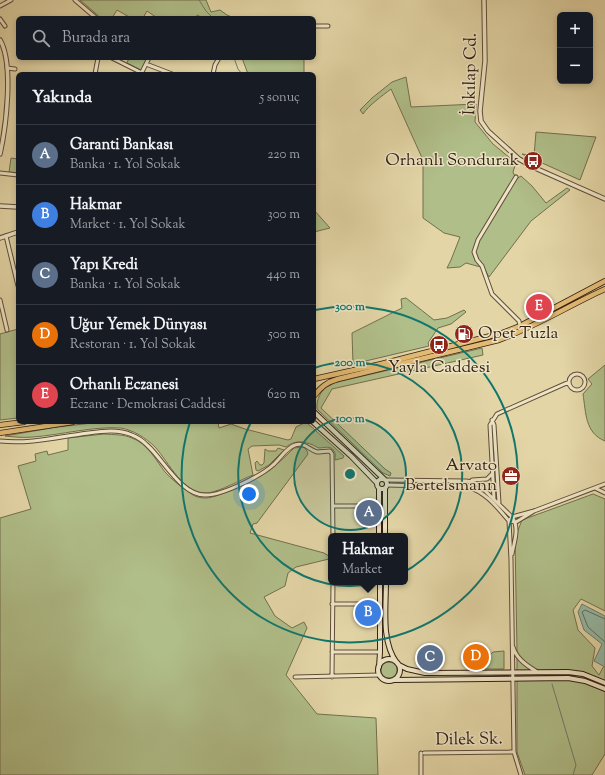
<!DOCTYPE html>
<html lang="tr">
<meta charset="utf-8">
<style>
:root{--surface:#171b24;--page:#242831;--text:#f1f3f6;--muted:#9ea1a6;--line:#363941;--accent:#2563eb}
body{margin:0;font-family:"Sorts Mill Goudy",serif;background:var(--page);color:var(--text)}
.controls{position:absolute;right:12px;top:12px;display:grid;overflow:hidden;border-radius:6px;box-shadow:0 2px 6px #0003}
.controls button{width:36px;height:36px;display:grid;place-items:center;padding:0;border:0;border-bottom:1px solid var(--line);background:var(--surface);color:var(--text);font:20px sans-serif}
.you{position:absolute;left:249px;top:494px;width:14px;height:14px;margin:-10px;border:3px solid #fff;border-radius:50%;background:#1a73e8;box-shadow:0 0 0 6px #1a73e833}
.badge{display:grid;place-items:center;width:26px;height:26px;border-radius:50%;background:var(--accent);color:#fff;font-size:13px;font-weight:700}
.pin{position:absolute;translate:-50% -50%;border:2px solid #fff;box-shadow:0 1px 4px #0006}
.popup{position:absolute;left:328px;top:533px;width:80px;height:52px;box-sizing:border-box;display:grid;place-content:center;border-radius:6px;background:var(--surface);filter:drop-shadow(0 1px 3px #0005);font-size:13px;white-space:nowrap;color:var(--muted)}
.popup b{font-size:15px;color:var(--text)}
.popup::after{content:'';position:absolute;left:50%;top:100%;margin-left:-8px;border:8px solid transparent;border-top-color:var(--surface)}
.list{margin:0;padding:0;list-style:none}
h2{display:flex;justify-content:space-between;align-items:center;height:52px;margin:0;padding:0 16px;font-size:17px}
h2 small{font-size:13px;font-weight:400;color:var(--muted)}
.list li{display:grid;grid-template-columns:26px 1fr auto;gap:12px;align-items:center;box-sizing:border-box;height:60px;padding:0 16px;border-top:1px solid var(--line)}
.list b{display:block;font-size:15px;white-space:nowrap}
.list p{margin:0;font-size:13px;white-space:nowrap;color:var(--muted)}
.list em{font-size:13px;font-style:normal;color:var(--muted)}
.icon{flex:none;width:22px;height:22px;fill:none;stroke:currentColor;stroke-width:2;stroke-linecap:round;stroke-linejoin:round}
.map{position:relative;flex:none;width:605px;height:775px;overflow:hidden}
.search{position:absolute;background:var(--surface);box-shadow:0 2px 6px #0003;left:16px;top:16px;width:300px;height:44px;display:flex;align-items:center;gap:10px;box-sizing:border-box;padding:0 14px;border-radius:6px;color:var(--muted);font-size:15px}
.panel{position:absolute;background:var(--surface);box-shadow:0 2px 6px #0003;left:16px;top:72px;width:300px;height:352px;border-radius:6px}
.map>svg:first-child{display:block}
.green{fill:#b0be89;stroke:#726f4e}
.water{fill:#95b9a5;stroke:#6f7c6b}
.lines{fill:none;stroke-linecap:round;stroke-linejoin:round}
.shore{stroke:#656c5c;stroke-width:1}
.stream{stroke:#6f7c6b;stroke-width:1}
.minor-casing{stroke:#604d38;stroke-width:5}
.tertiary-casing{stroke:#604d38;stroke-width:5.5}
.secondary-casing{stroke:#352013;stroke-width:6}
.primary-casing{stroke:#352013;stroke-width:6}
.minor{stroke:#ede4c5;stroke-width:3}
.tertiary{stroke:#ede4c5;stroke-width:3.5}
.secondary{stroke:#ede4c5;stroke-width:4}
.primary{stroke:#e2ba73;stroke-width:4.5}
.ring{fill:none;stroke:#0f766e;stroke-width:2}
.labels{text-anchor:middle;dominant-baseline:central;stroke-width:3;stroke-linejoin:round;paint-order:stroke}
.street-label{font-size:17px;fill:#352013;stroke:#ede4c5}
.poi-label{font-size:17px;fill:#352013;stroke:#ede4c5;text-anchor:end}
.centre{fill:#0f766e;stroke:#ede4c5;stroke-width:2}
.ring-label{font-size:12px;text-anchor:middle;font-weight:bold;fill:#0f766e;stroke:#ede4c5;stroke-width:3;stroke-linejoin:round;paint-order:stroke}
</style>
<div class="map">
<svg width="605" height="775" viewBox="0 0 605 775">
<rect width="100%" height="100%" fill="#e3d5a6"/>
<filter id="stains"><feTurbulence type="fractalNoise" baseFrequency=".005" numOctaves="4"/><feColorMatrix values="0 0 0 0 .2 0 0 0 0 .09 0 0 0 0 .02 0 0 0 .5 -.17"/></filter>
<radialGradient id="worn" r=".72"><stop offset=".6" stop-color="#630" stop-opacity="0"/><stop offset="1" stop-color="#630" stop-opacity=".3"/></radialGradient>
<path class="green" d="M80,0h126l5,12 9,-2 7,5 7,3h-31l-6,-3v3h-40l-10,-7 -4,7h-12l-14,-8 -5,8h-11z
M129,58h18l-6,12 -14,-7z
M242,58h62v16h-56z
M406,77l5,30 65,-3 -1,18 18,22 23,19 -3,9 3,7 5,-3 11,10 14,17 21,-15 3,2 -39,31 -42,56 -5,-9 -18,-5 -6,4 -13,1 4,-8 9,-23 -16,-4 -21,-15v-58l-32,-71c-9,7 -22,16 -28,25l-3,-4 12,-12 20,-16z
M536,132l60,5 -16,43 -58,-26 12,2z
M11,158l7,1v14l-9,-1z
M314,210l16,18 -16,4z
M406,298l28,22 13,-2 17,-8 2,2 -15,12 -13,4 -10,15 1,3 -76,18 -1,-31 50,-25 -1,-9z
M18,329v89l-18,2v-86z
M482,348l1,7 -151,34 -11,19 64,61 6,4 -1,3 -7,-3 -66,-64c-1,-10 4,-18 12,-25z
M605,365v76c-20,-8 -19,-28 -22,-47l9,-10 -4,-5z
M101,422h117l1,6 12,-4 14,5 43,11 3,-1 5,-12 10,-5 38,34 -1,2 -8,2c0,-3 1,-7 -1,-9 -3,-6 -10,-3 -15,-3 -1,0 -4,-2 -6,-3 -10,-4 -18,-5 -27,2l-7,-2 -27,1 -4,3 5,26c-13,5 -32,16 -45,18 -25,2 -39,-31 -53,-46 -9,-9 -22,-17 -34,-19 -27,-2 -61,7 -88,9 -9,1 -19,0 -28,-1l52,-9z
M104,434c10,1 19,0 28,4 16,6 23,21 33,34 6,7 14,13 21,18 6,5 11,8 19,8 9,0 18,-5 26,-8 25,-9 45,-23 63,-42l10,-1 3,4 1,3 -51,69 -4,1 -3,9 74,20 5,3v3l-33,8 -8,6 -3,13 -21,11 11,19 17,12 12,-6 3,6 -21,47 31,39 59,4 2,57h-378v-257l31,-9 -13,-43 18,-5 -1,-7 12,-3 1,4 20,-5v-12z
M278,448l6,2 -15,15 -11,6 -2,-1 -1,-7 2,-2 3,4h2l2,-2 1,-14 3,2h8z
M593,494l12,5v112l-24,-12 -8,11 5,20 17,18 -3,18 7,9 6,-11v90l-13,21h-67l-8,-23v-101l-2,-113 7,-18z
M504,651v18h-35l11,-5 13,-12z
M381 670a8 8 0 1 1 16 0a8 8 0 1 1-16 0Z"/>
<path class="water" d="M582,604l23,12v51l-11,-6 8,-17 -18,-14 -6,-18z"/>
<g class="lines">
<path class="shore" d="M605,619l-20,-9 -3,2 6,15 17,15"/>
<path class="stream" d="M199,0l7,11 7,7
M234,58l4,11 4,5
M552,684l24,81 -3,10"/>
<g class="minor-casing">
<path id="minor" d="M75,0l21,18
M0,6l11,-6
M0,19l5,7
M314,26h14
M112,58l30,15
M146,64l26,10
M7,68l8,1
M95,74l3,-16
M141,74l8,-16
M213,74l2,-9 4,-7
M0,173l18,2
M516,177l-38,63 -4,12 3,8 5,6 10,28 27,27 1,5
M6,236l12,50
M0,300l7,30
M569 382a8 8 0 1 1 16 0a8 8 0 1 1-16 0Z
M492,420l2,5 5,78
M0,441c27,3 54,-3 81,-7 17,-2 35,-6 51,1 5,2 11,6 15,10 16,14 34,50 58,50 16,1 56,-19 68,-30 7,-6 13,-17 22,-20 10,-3 14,5 22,7 4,0 9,-1 13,-1l2,3 1,82
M386,480l80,1 7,1 6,3 33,32c8,11 2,25 0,37
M472,480l15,-1 5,-5
M387,485l80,2c18,4 31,21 42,34l2,39 3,192 7,23
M595,488l10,5
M494,499l-4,-74 7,-11 72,-32
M333,506h46
M534,511l-18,11 -7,-1 3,-4 22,-6 71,-27
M332,604h48
M513,647c3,11 14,19 23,24
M332,652h48
M295,677l84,-2
M332,677l1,-95
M424,753l90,-1
M421,775v-22"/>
</g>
<g class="tertiary-casing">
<path id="tertiary" d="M484,0l1,61 -5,50 1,10 7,10 31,28 16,9 70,31
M0,40c14,24 6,87 0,114
M0,206l18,1
M0,238l18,-6"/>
</g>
<g class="secondary-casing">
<path id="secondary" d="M314,412l70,67
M313,422l38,34 26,27
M377 484a5 5 0 1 1 10 0a5 5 0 1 1-10 0Z
M379,488v48
M385,488v48
M386,582c0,26 -5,60 11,81
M378 670a11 11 0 1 1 22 0a11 11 0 1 1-22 0Z
M399,665l8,4 18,4 143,-1 15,2 22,9
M379,667l1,-15v-70
M394,680l174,-2 17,3 20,8"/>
</g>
<g class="primary-casing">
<path id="primary" d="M314,379l67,-15 121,-31 18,-7 85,-45
M314,396c7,-9 13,-14 24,-17l161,-39c37,-14 71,-35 106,-51
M0,425l24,-3
M0,433l73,-11"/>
</g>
<use href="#minor" class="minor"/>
<use href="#tertiary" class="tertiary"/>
<use href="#secondary" class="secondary"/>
<use href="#primary" class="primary"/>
</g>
<circle cx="350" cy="474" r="56" fill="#0f766e" fill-opacity=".12"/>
<g class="ring">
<circle cx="350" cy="474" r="56"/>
<path d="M314 368A112 112 0 1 1 251 422"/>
<path d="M315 310A168 168 0 1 1 190 422"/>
</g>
<defs>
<g id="bus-disc" transform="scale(1)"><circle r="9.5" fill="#8f2418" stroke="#ede4c5"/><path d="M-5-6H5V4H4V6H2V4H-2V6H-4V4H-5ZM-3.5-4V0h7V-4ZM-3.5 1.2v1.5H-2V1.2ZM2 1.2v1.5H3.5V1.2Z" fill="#fff"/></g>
<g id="fuel-disc" transform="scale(1)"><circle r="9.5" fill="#8f2418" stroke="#ede4c5"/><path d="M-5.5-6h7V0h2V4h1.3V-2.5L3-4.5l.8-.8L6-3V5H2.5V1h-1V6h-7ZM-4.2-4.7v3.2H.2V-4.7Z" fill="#fff"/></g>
<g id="office-disc" transform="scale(1)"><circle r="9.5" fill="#8f2418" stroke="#ede4c5"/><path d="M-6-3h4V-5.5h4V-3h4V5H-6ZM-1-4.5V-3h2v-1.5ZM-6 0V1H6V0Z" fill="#fff"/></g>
</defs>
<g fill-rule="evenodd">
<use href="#bus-disc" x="533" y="161"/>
<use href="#fuel-disc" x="464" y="334"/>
<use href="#bus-disc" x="439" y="345"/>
<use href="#office-disc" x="511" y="476"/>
</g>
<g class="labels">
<g class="street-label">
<text transform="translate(471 74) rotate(-89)">İnkılap Cd.</text>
<text transform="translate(469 740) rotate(-1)">Dilek Sk.</text>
</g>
<g class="poi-label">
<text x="519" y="161">Orhanlı Sondurak</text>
<text x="478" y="334" text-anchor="start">Opet Tuzla</text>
<text x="439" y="368" text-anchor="middle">Yayla Caddesi</text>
<text x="497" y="466">Arvato<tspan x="497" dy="20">Bertelsmann</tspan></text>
</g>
</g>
<circle cx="350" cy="474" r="6" class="centre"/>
<g class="ring-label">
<text x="350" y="310">300 m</text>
<text x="350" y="366">200 m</text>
<text x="350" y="422">100 m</text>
</g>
<rect width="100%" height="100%" filter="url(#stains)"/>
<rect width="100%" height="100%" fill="url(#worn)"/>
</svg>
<div class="controls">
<button>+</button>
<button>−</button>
</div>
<div class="you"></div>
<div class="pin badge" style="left:369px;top:513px;background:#5c6f8a">A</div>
<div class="pin badge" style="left:368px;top:613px;background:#3f7fe0">B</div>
<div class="popup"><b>Hakmar</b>Market</div>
<div class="pin badge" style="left:430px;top:658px;background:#5c6f8a">C</div>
<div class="pin badge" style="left:476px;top:657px;background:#e8710a">D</div>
<div class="pin badge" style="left:539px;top:307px;background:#e0444e">E</div>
<div class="search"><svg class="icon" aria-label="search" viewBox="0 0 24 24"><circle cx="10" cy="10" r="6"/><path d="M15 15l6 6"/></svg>Burada ara</div>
<section class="panel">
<h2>Yakında<small>5 sonuç</small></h2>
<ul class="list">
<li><span class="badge" style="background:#5c6f8a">A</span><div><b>Garanti Bankası</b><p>Banka · 1. Yol Sokak</p></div><em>220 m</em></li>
<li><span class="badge" style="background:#3f7fe0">B</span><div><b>Hakmar</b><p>Market · 1. Yol Sokak</p></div><em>300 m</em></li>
<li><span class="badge" style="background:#5c6f8a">C</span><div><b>Yapı Kredi</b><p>Banka · 1. Yol Sokak</p></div><em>440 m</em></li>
<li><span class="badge" style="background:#e8710a">D</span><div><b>Uğur Yemek Dünyası</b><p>Restoran · 1. Yol Sokak</p></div><em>500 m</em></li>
<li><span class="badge" style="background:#e0444e">E</span><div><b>Orhanlı Eczanesi</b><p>Eczane · Demokrasi Caddesi</p></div><em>620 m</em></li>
</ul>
</section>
</div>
